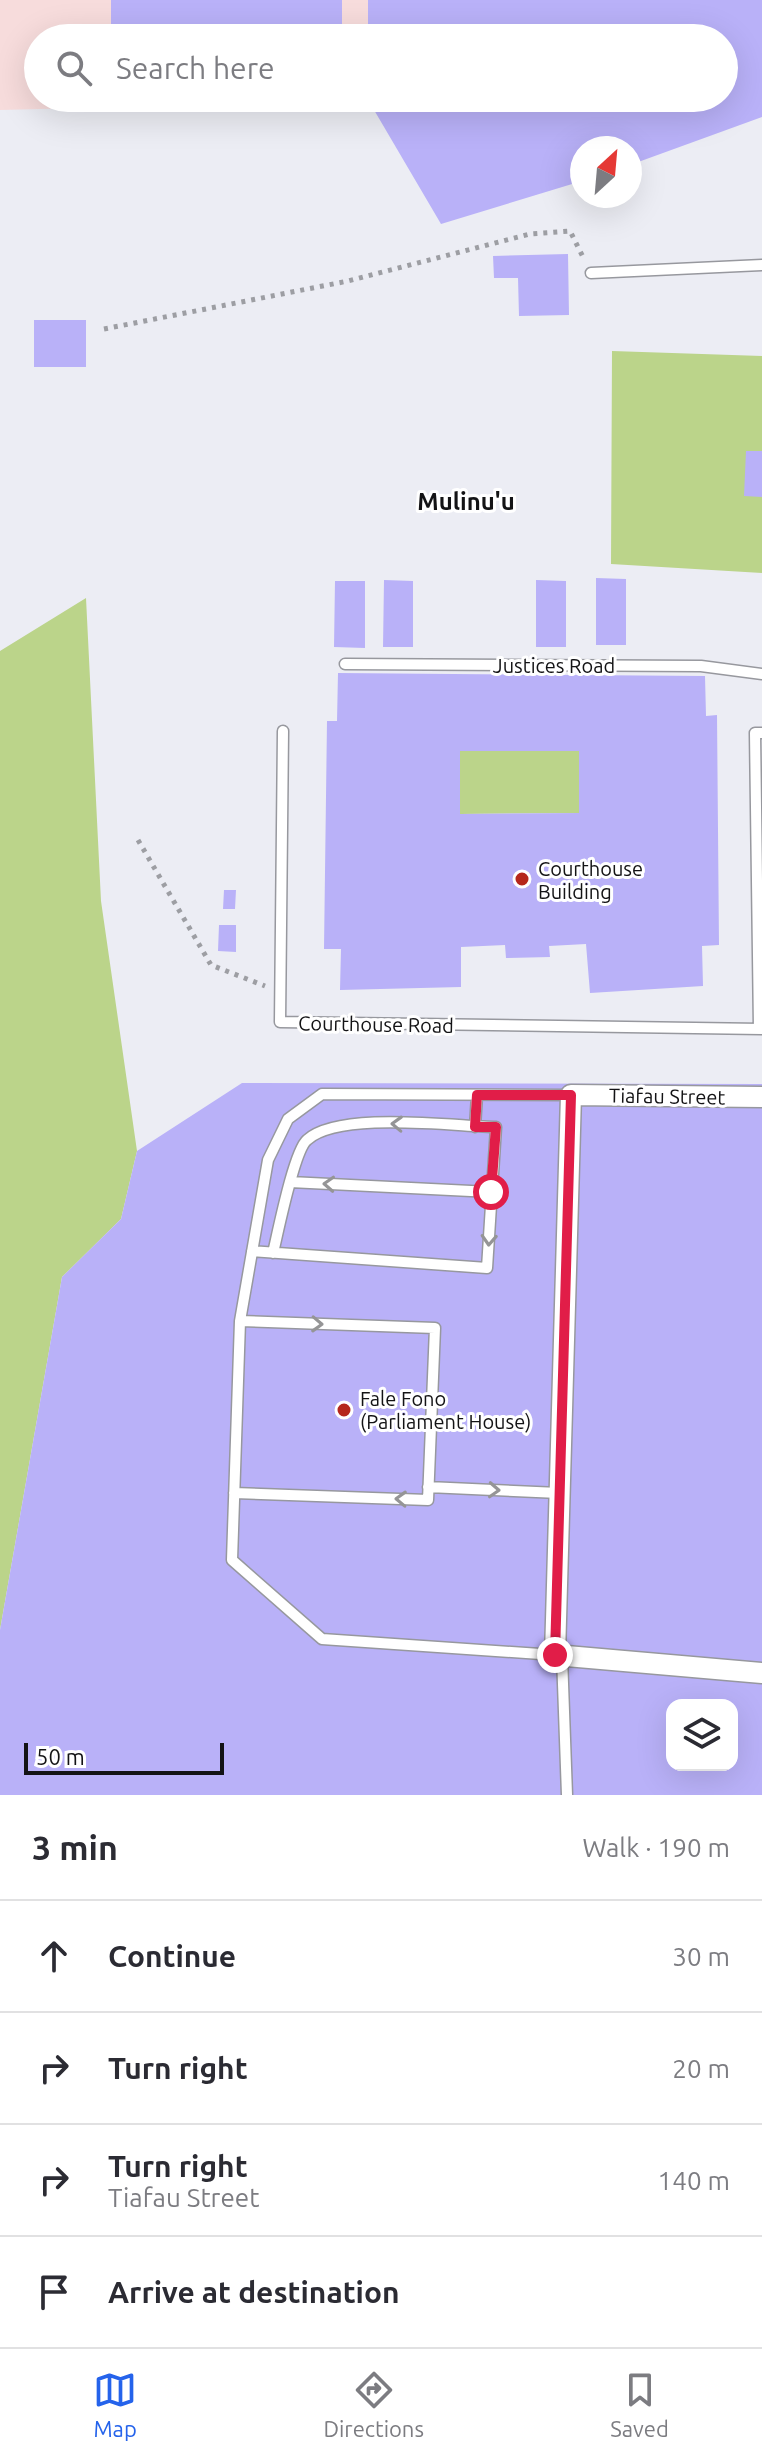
<!DOCTYPE html>
<meta charset="utf-8">
<style>
:root{--surface:#fff;--page:#f7f7f7;--text:#2b2b33;--muted:#7c7c81;--line:#e1e1e2;--accent:#2563eb}
body{margin:0;font-family:Ubuntu,sans-serif;background:var(--page);color:var(--text)}
.controls{position:absolute;right:24px;bottom:24px;display:grid;overflow:hidden;border-radius:16px;box-shadow:0 8px 32px #0002}
.controls button{width:72px;height:72px;display:grid;place-items:center;padding:0;border:0;border-bottom:2px solid var(--line);background:var(--surface);color:var(--text);font:40px sans-serif}
.compass{position:absolute;left:570px;top:136px;width:72px;height:72px;border-radius:50%;background:var(--surface);box-shadow:0 8px 32px #0002;rotate:26deg}
.scale{position:absolute;left:24px;bottom:20px;width:200px;box-sizing:border-box;padding-left:8px;border:4px solid #131315;border-top:0;font-size:22px;line-height:28px;white-space:nowrap;color:#131315;-webkit-text-stroke:6px #fff;paint-order:stroke}
.stop{position:absolute;width:24px;height:24px;margin:-18px;border:6px solid #e11d48;border-radius:50%;background:#fff}
.stop.end{background:#e11d48;border-color:#fff;box-shadow:0 2px 8px #0008}
.list{margin:0;padding:0;list-style:none}
h2{display:flex;justify-content:space-between;align-items:center;height:104px;margin:0;padding:0 32px;font-size:34px}
h2 small{font-size:26px;font-weight:400;color:var(--muted)}
.list li{display:grid;grid-template-columns:52px 1fr auto;gap:24px;align-items:center;box-sizing:border-box;height:112px;padding:0 32px;border-top:2px solid var(--line)}
.list b{display:block;font-size:30px;white-space:nowrap}
.list p{margin:0;font-size:26px;white-space:nowrap;color:var(--muted)}
.list em{font-size:26px;font-style:normal;color:var(--muted)}
.icon{flex:none;width:44px;height:44px;fill:none;stroke:currentColor;stroke-width:2;stroke-linecap:round;stroke-linejoin:round}
.map{position:relative;flex:none;width:762px;height:1795px;overflow:hidden}
.search{position:absolute;background:var(--surface);box-shadow:0 8px 32px #0002;left:24px;right:24px;top:24px;height:88px;display:flex;align-items:center;gap:20px;box-sizing:border-box;padding:0 28px;border-radius:44px;color:var(--muted);font-size:30px}
.sheet{height:552px;background:var(--surface)}
nav{display:flex;justify-content:space-around;align-items:center;box-sizing:border-box;height:112px;border-top:2px solid var(--line);background:var(--surface);font-size:22px;color:var(--muted)}
nav a{display:grid;justify-items:center;gap:4px}
nav .on{color:var(--accent)}
.map>svg:first-child{display:block}
.education{fill:#f7dcdc}
.green{fill:#bbd48a}
.building{fill:#b9b1f8;fill-rule:evenodd}
.lines{fill:none;stroke-linecap:round;stroke-linejoin:round}
.service-casing{stroke:#97989e;stroke-width:13}
.minor-casing{stroke:#97989e;stroke-width:23}
.path{stroke:#9d9ea3;stroke-width:5;stroke-dasharray:4 6;stroke-linecap:butt}
.service{stroke:#fff;stroke-width:10}
.minor{stroke:#fff;stroke-width:20}
.oneway{stroke:#959596}
.route{stroke:#e11d48;stroke-width:10}
.poi-dot{fill:#b5271c;stroke:#fff;stroke-width:3}
.labels{text-anchor:middle;dominant-baseline:central;stroke-width:6;stroke-linejoin:round;paint-order:stroke}
.street-label{font-size:20px;fill:#131315;stroke:#fff}
.poi-label{font-size:20px;fill:#131315;stroke:#fff;text-anchor:start}
.quarter-label{font-size:24px;font-weight:bold;fill:#131315;stroke:#fff}
</style>
<div class="map">
<svg width="762" height="1795" viewBox="0 0 762 1795">
<rect width="100%" height="100%" fill="#ecedf4"/>
<path class="education" d="M0,0h368v38h-330v60h329v3l-367,9z"/>
<path class="green" d="M612,351l150,5v217l-151,-9z
M86,598l15,303 36,250 -16,68 -59,58 -62,353v-979z
M460,751h119v62l-119,1z"/>
<path class="building" d="M111,0h231v38h-231z
M368,0h394v117l-132,48v-17h-48v33l-141,43 -74,-126h357v-60h-356z
M568,254l1,61 -50,1 -1,-38h-24l-1,-22z
M34,320h52v47h-52z
M746,451h16v46l-18,-1z
M596,578l30,1v66h-30z
M384,580l29,1v66h-30z
M536,580l30,1v66h-30z
M335,581h30v67l-31,-1z
M338,673l367,3 1,40 11,-1 2,230 -17,1 1,40 -113,7 -4,-49 -37,2 1,11 -44,1 -1,-13 -44,2v40l-121,3 1,-41h-17l3,-228h10zM460,751h119v62l-119,1z
M224,890h12l-1,19h-12z
M219,925h17v27l-18,-1z
M242,1083l520,1v711h-762v-165l62,-353 59,-58 16,-68zM672,1705h60v60h-60z"/>
<g class="lines">
<g class="service-casing">
<path id="service" d="M591,273l171,-8
M345,664l356,2 61,8
M283,731l-3,291 482,7
M759,1029l-4,-296h7
M475,1127l2,-32
M290,1182l201,10
M252,1251l235,17 9,-141c-45,-1 -157,-16 -189,13 -13,11 -29,92 -34,113
M428,1487l131,6
M234,1493l194,7 7,-172 -195,-7
M555,1655l-233,-16 -90,-79 8,-239 28,-161 20,-41 34,-25 249,1
M562,1656l5,139"/>
</g>
<g class="minor-casing">
<path id="minor" d="M762,1097l-191,-2 -16,560 207,18"/>
</g>
<path class="path" d="M104,329l244,-48 182,-47 40,-3 13,26
M138,840l73,125 54,21"/>
<use href="#service" class="service"/>
<use href="#minor" class="minor"/>
</g>
<defs><path id="oneway-chevron" d="M-2-3.5L2.5 0L-2 3.5" fill="none" stroke-width="1.6" stroke-linecap="round" stroke-linejoin="round" transform="scale(2)"/></defs>
<g class="oneway">
<use href="#oneway-chevron" transform="translate(397 1124) rotate(-178)"/>
<use href="#oneway-chevron" transform="translate(329 1184) rotate(-177)"/>
<use href="#oneway-chevron" transform="translate(489 1240) rotate(93)"/>
<use href="#oneway-chevron" transform="translate(317 1324) rotate(2)"/>
<use href="#oneway-chevron" transform="translate(494 1490) rotate(3)"/>
<use href="#oneway-chevron" transform="translate(401 1499) rotate(-178)"/>
</g>
<g class="lines">
<path class="route" d="M491,1192l5,-65h-21l2,-32h94l-16,560"/>
</g>
<g class="poi-dot">
<circle cx="522" cy="879" r="8"/>
<circle cx="344" cy="1410" r="8"/>
</g>
<g class="labels">
<g class="street-label">
<text x="554" y="665">Justices Road</text>
<text transform="translate(376 1024) rotate(1)">Courthouse Road</text>
<text transform="translate(667 1096) rotate(1)">Tiafau Street</text>
</g>
<g class="poi-label">
<text x="538" y="868">Courthouse<tspan x="538" dy="23">Building</tspan></text>
<text x="360" y="1398">Fale Fono<tspan x="360" dy="23">(Parliament House)</tspan></text>
</g>
<g class="quarter-label">
<text x="466" y="501">Mulinu'u</text>
</g>
</g>
</svg>
<div class="controls">
<button><svg class="icon" aria-label="layers" viewBox="0 0 24 24"><path d="M12 4l9 5-9 5-9-5zM3 14l9 5 9-5"/></svg></button>
</div>
<svg class="compass" viewBox="-18 -18 36 36"><path d="M0-13l5 13h-10z" fill="#e53935"/><path d="M0 13l5-13h-10z" fill="#7c7c81"/></svg>
<div class="scale">50 m</div>
<div class="stop" style="left:491px;top:1192px"></div>
<div class="stop end" style="left:555px;top:1655px"></div>
<div class="search"><svg class="icon" aria-label="search" viewBox="0 0 24 24"><circle cx="10" cy="10" r="6"/><path d="M15 15l6 6"/></svg>Search here</div>
</div>
<section class="sheet">
<h2>3 min<small>Walk · 190 m</small></h2>
<ul class="list">
<li><svg class="icon" aria-label="ahead" viewBox="0 0 24 24"><path d="M12 20V5M6 11l6-6 6 6"/></svg><div><b>Continue</b></div><em>30 m</em></li>
<li><svg class="icon" aria-label="right" viewBox="0 0 24 24"><path d="M7 20v-9h11M14 6l5 5-5 5"/></svg><div><b>Turn right</b></div><em>20 m</em></li>
<li><svg class="icon" aria-label="right" viewBox="0 0 24 24"><path d="M7 20v-9h11M14 6l5 5-5 5"/></svg><div><b>Turn right</b><p>Tiafau Street</p></div><em>140 m</em></li>
<li><svg class="icon" aria-label="arrive" viewBox="0 0 24 24"><path d="M6 21V4h12l-3 4 3 4H6"/></svg><div><b>Arrive at destination</b></div></li>
</ul>
</section>
<nav>
<a class="on"><svg class="icon" aria-label="map" viewBox="0 0 24 24"><path d="M3 6l6-2 6 2 6-2v14l-6 2-6-2-6 2zM9 4v14M15 6v14"/></svg>Map</a>
<a><svg class="icon" aria-label="directions" viewBox="0 0 24 24"><path d="M12 3l9 9-9 9-9-9zM9 14v-3h6M13 9l2 2-2 2"/></svg>Directions</a>
<a><svg class="icon" aria-label="saved" viewBox="0 0 24 24"><path d="M7 4h10v16l-5-4-5 4z"/></svg>Saved</a>
</nav>
